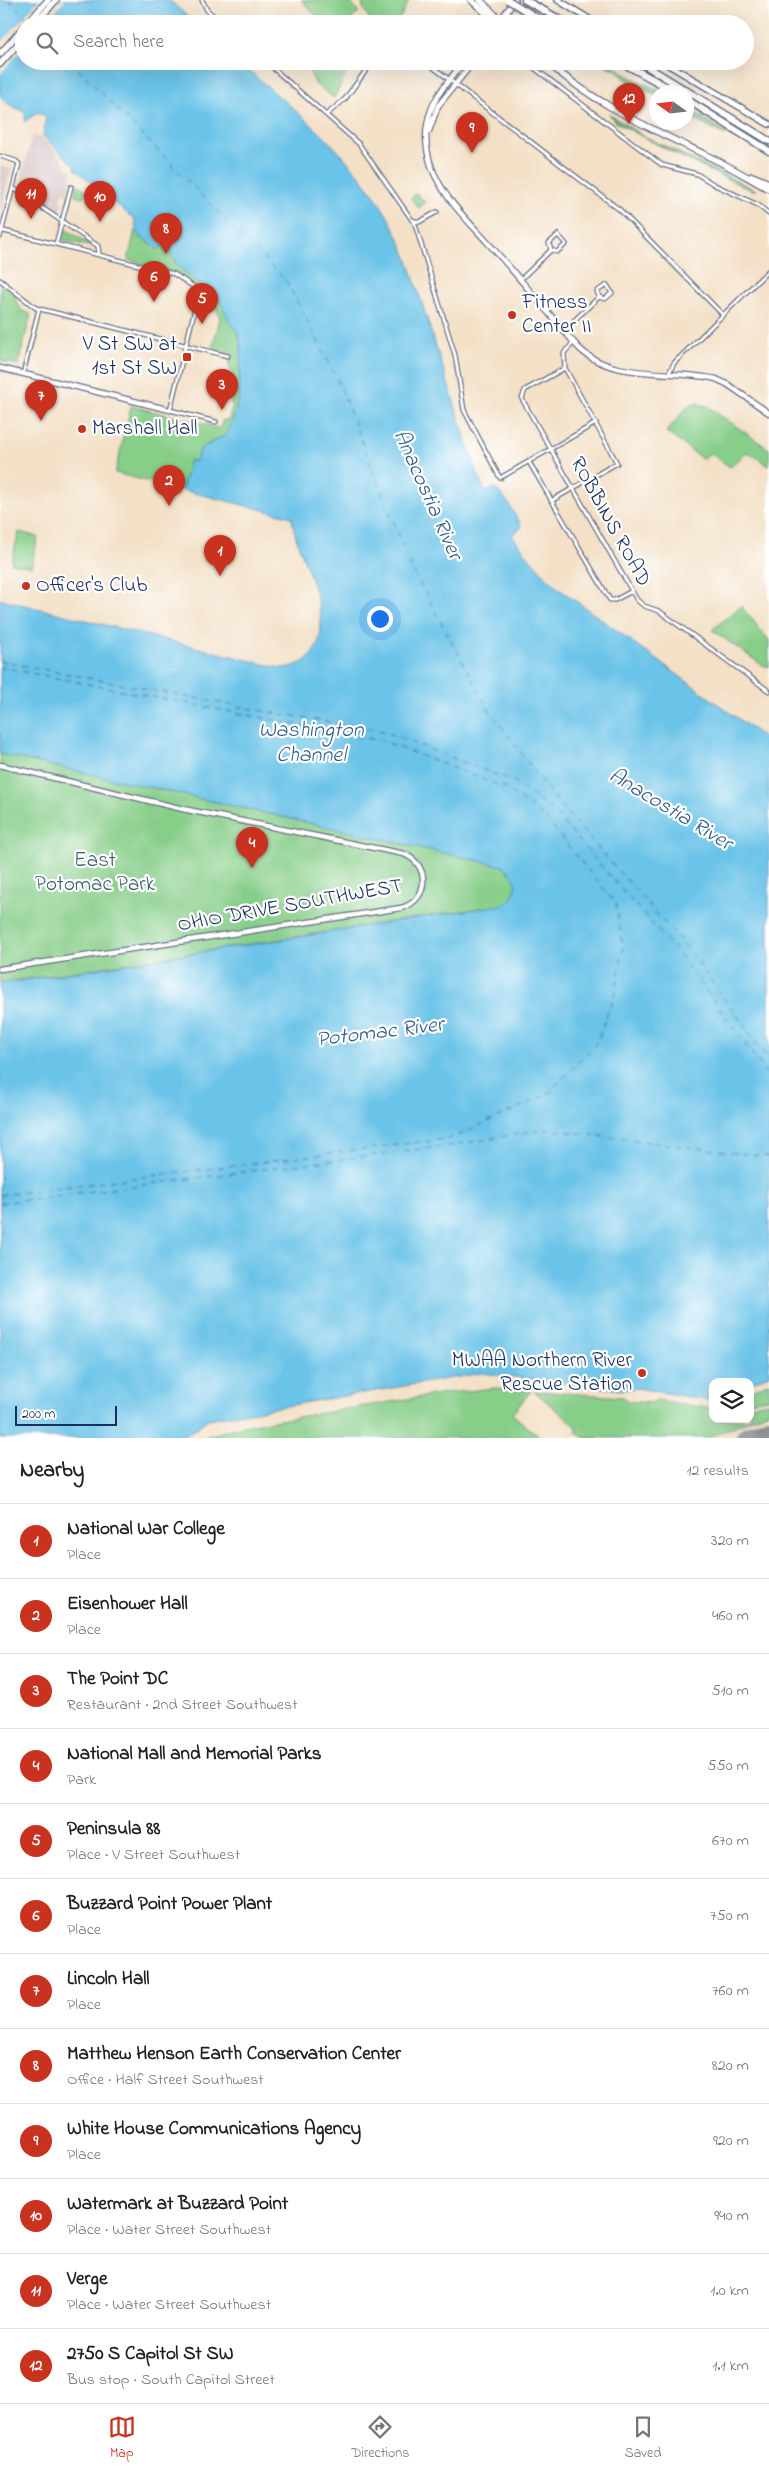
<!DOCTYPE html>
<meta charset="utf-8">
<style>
:root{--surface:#fff;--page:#f2f2f2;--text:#202124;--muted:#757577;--line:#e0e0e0;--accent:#c8321e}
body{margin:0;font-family:"Indie Flower",sans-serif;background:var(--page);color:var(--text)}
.controls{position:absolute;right:15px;bottom:15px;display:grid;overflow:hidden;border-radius:10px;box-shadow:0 5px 20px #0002}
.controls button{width:45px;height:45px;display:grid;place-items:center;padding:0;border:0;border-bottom:1px solid var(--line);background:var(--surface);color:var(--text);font:25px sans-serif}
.compass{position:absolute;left:649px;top:85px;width:45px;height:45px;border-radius:50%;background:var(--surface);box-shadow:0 5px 20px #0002;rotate:284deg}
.scale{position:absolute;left:15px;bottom:12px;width:102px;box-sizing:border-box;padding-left:5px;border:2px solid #1b2f5e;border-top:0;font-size:14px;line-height:18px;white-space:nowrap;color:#1b2f5e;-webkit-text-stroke:4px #fff;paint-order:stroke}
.you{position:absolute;left:379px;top:618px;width:18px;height:18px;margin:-12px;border:4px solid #fff;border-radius:50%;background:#1a73e8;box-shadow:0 0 0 8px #1a73e833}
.badge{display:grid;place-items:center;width:32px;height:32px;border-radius:50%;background:var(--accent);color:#fff;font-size:16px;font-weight:700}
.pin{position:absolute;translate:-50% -41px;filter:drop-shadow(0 1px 2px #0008)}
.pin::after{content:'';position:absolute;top:26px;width:18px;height:15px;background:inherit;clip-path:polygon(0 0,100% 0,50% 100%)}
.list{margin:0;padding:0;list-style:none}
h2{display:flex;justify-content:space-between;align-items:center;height:65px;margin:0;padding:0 20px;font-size:21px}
h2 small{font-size:16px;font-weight:400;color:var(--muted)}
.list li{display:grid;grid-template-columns:32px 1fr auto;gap:15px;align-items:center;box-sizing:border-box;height:75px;padding:0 20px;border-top:1px solid var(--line)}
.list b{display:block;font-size:19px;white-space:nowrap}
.list p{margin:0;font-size:16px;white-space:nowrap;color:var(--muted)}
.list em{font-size:16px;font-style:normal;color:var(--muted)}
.icon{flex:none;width:28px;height:28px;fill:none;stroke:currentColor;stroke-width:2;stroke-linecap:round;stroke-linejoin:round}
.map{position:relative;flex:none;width:769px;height:1438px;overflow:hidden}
.search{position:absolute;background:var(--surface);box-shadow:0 5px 20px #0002;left:15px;right:15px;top:15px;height:55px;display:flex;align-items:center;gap:12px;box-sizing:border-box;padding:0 18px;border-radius:28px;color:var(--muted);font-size:19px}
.sheet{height:965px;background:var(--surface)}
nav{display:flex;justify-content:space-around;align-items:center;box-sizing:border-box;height:70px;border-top:1px solid var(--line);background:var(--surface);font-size:14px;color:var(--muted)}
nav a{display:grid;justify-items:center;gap:2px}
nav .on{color:var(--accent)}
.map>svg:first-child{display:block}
.industrial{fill:#d2bfc0}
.green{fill:#87ce89;stroke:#517e74}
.forest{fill:#6db175;stroke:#44706a}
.water{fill:#6ac3e8;stroke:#4279a3}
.pier{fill:#f3e0c6}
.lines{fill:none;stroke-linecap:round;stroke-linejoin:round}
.ferry{stroke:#335b87;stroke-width:1;stroke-dasharray:6 5;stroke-linecap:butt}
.taxiway{stroke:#878892;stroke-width:9}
.runway{stroke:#878892;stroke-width:24}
.minor-casing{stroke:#676d82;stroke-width:5.5}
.tertiary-casing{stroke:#676d82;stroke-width:7}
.secondary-casing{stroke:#676d82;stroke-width:8}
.primary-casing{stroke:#676d82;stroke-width:8}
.motorway-casing{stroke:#676d82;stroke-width:9}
.minor{stroke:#fff;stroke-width:3}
.tertiary{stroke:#fff;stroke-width:4.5}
.secondary{stroke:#fff;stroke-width:5}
.primary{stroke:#fff;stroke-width:5.5}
.motorway{stroke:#fff;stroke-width:6}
.motorway-bridge-casing{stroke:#676d82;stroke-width:9;stroke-linecap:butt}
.motorway-bridge{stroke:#fff;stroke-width:6}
.poi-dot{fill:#c8321e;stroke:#fff;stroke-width:2}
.labels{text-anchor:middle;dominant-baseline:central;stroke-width:4.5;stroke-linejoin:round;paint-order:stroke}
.poi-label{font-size:21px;fill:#1b2f5e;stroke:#fff;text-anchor:start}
.street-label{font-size:21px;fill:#1b2f5e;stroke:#fff}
.park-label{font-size:21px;fill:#3b5f6b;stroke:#fff}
.water-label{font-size:22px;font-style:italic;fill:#335b87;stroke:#fff}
</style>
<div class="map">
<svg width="769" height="1438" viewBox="0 0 769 1438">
<rect width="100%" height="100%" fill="#fff"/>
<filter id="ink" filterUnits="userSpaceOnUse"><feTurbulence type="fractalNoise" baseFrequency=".02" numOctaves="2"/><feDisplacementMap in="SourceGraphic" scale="10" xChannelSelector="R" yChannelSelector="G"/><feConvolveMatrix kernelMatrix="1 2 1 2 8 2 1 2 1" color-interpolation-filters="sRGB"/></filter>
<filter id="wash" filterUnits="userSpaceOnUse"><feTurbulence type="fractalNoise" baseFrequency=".0096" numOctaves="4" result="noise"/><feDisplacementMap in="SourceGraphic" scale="20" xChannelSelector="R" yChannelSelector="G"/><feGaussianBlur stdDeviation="1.12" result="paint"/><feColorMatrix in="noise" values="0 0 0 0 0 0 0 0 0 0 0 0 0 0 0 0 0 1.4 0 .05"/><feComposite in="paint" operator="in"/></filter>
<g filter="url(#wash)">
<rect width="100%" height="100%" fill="#f3e0c6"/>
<path class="industrial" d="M32,136l10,2 19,18 6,12 6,3 -5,23 -5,-1 -3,7 2,4 -2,9 -41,-25z
M0,166l11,3 -11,44z"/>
<path class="green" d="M301,0h47l11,12 -12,12h-23z
M361,0h48l-12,24h-24l-9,-14z
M305,61h48l-19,37 -19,-14z
M77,184l10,7 -5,7 -7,-3z
M416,193l9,9 -6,6 -8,-9z
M65,229l28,17v1l-30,-7z
M135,230l5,7 21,9 15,13 -2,2 27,25 18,11 19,36 3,13 -2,51 -6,24 -6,13 -27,15 -4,13 -6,-2 -8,30 -67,-17 16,-67 78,19 5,3h6l3,-8 5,1 5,-15 -2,-2 5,-17 -7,-22 2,-11 -19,-4 8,-32 -7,-19 -35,-26 -50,-13z
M0,285l17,9 -2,5 7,12 9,3 -13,51 -18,-4z
M694,403l13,3 62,43v17l-21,-14 -18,15 -20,-14 -6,7 -38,-28 22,-26z
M19,532l19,5 -7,30 -20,-4z
M741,606l28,34v27l-7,-2 -50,-35z
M0,754l502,112 12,10c4,13 0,24 -13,29l-501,78z
M769,1382v16l-19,3v-10z
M495,1388l36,3 -19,23 29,24h-339l40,-12 197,-32z
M534,1391l90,6 2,4 25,2 6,-3 56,9v10h37v-14l19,-3v9l-61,27h-124l-8,-6 2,-4z"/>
<path class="forest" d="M604,63c12,1 18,9 27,14 10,6 22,9 32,15h-7v4l-30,-16 -9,-10 -8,-2z
M687,107l51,33 -27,-11 -24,-14z
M609,114l35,22 112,54h-4c-47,-20 -91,-43 -137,-68z"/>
<path class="water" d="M0,0h169l27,24h-172v37h214c72,63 135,107 170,199l68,210 9,22 9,-4 3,2 10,11 15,26 -10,8c14,19 28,37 46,53l211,153v634l-19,8 -37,-1 -1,19 -74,-13 -16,2 -140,-17 -274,46 -26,19h-182v-454l501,-79c19,-7 19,-30 1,-39l-502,-112v-155l280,69c12,0 23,-4 31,-13 30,-36 -17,-101 -19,-138l-110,-27 8,-30 6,2 4,-13 27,-15 6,-13 6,-24 2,-51 -3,-13 -9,-12 -10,-24 -18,-11 -27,-24 2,-3 -14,-13 -4,4c-11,-14 -22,-6 -23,-30l-61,-52 1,-2 -32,-30 3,-19 -9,-5 -12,10v-9l-21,-12 -4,-6z"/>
<path class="pier" d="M39,0h26l-21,24h-20v23l-24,27v-30z"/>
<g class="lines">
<path class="ferry" d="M9,0l19,19
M70,61l216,220 50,95 76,193 77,141 69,93 131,147 80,110
M0,661l252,48 131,22 132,51 38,29 129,147 87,118
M0,667l382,74 124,47 40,31 70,85 7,45 -7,42 -20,53 -48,50 -96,44 -452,57
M0,1203l454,-58 91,-16 224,28"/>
<path class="taxiway" d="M766,1430h3"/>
<path class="runway" d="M748,1438l21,-9"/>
</g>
</g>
<g filter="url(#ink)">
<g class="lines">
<g class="minor-casing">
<path id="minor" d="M202,0l5,10 16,14
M265,61l94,83 53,76 7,2 18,-10
M425,61l195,149 103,105
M525,61l137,104 35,9 18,11 43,20 11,9
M326,115l19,-16 28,-38
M0,156l16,5 3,3 -19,73
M13,188l85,58 1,8
M414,221l41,134 9,55 36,68 96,-55
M0,230l174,44 20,13 4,9 -28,114 46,12
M558,235l8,9 -9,8 -6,-2 -2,-7z
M56,244l15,-57
M0,280l36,28 192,48
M520,280l31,-30
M564,330l35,-33 6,2 7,-6 -5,-8 -10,6 2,6
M565,368l-40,22 -3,9 115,201 7,6 15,5 110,80
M669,373l5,-10 95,-93
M23,374l16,-65
M529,462l81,138h5l17,-9
M551,501l66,-38 -52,-95 -1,-15 10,-11"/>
</g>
<g class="tertiary-casing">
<path id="tertiary" d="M464,61c-16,21 -33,37 -37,65 -3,18 2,39 11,55 12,23 33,43 50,62 31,34 60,70 90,104 32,34 95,22 138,32l11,5 42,29
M429,131l9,-25 36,-45
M0,368l170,42
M0,765l183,44 221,45c27,11 25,47 -3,54l-401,61"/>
</g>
<g class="secondary-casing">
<path id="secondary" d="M558,0l39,24
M500,21l15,-21
M662,61l107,63"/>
</g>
<g class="primary-casing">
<path id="primary" d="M471,0l17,15 12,6
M480,0l24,24
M27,24l21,-24
M35,24l21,-24
M0,54l24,-27
M546,61c50,45 113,71 172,100 18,9 34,19 51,28
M0,64l24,-27
M752,176l17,7"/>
</g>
<g class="motorway-casing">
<path id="motorway" d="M525,0l43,24
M619,61l57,31
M638,61l131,80
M686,99l83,52"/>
</g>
<use href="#minor" class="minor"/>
<use href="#tertiary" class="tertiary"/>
<use href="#secondary" class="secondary"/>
<use href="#primary" class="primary"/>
<use href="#motorway" class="motorway"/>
<g class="motorway-bridge-casing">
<path id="motorway-bridge" d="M508,0l39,24"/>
</g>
<use href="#motorway-bridge" class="motorway-bridge"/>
</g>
</g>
<g class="poi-dot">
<circle cx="512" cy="315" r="5"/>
<rect x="182" y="352" width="10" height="10" rx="2.5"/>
<circle cx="82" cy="429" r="5"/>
<circle cx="26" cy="586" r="5"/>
<circle cx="642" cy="1373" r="5"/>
</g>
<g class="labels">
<g class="poi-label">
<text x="522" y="303">Fitness<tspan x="522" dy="24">Center II</tspan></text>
<text x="177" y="345" text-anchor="end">V St SW at<tspan x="177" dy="24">1st St SW</tspan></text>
<text x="92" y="429">Marshall Hall</text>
<text x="36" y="586">Officer's Club</text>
<text x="632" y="1361" text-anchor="end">MWAA Northern River<tspan x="632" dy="24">Rescue Station</tspan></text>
</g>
<g class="street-label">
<text transform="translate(610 522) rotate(61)">ROBBINS ROAD</text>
<text transform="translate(290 906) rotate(-10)">OHIO DRIVE SOUTHWEST</text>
</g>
<g class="park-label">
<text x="95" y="861">East<tspan x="95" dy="24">Potomac Park</tspan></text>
</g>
<g class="water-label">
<text transform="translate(427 495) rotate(66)">Anacostia River</text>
<text x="311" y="731">Washington<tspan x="311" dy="25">Channel</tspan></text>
<text transform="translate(670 810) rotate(31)">Anacostia River</text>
<text transform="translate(380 1033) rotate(-7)">Potomac River</text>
</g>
</g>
</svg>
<div class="controls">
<button><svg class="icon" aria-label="layers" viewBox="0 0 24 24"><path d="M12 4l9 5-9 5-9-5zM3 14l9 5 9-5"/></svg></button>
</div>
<svg class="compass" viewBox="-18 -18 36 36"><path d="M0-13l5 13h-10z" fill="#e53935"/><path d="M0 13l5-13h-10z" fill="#757577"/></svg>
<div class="scale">200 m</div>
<div class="you"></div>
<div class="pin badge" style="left:220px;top:576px">1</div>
<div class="pin badge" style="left:169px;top:506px">2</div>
<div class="pin badge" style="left:222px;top:410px">3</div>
<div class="pin badge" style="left:252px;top:868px">4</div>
<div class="pin badge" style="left:202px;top:324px">5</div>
<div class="pin badge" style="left:154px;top:302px">6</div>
<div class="pin badge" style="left:41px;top:421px">7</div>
<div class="pin badge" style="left:166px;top:254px">8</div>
<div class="pin badge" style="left:472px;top:153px">9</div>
<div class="pin badge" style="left:100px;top:222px">10</div>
<div class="pin badge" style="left:31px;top:219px">11</div>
<div class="pin badge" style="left:629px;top:124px">12</div>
<div class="search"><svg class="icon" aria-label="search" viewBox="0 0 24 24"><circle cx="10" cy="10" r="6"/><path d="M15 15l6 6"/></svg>Search here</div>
</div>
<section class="sheet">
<h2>Nearby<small>12 results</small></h2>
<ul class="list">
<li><span class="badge">1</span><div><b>National War College</b><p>Place</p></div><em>320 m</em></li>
<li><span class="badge">2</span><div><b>Eisenhower Hall</b><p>Place</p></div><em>460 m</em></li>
<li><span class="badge">3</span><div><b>The Point DC</b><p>Restaurant · 2nd Street Southwest</p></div><em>510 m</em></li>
<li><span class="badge">4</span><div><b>National Mall and Memorial Parks</b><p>Park</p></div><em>550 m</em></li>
<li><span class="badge">5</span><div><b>Peninsula 88</b><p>Place · V Street Southwest</p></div><em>670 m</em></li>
<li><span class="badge">6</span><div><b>Buzzard Point Power Plant</b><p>Place</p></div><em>750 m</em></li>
<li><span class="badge">7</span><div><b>Lincoln Hall</b><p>Place</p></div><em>760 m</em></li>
<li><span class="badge">8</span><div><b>Matthew Henson Earth Conservation Center</b><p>Office · Half Street Southwest</p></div><em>820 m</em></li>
<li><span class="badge">9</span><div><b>White House Communications Agency</b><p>Place</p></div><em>920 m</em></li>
<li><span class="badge">10</span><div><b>Watermark at Buzzard Point</b><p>Place · Water Street Southwest</p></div><em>940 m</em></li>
<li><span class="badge">11</span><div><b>Verge</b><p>Place · Water Street Southwest</p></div><em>1.0 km</em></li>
<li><span class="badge">12</span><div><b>2750 S Capitol St SW</b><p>Bus stop · South Capitol Street</p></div><em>1.1 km</em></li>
</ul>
</section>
<nav>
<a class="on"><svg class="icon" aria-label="map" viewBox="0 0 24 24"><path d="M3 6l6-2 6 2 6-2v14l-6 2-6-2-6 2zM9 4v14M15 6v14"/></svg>Map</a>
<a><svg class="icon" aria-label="directions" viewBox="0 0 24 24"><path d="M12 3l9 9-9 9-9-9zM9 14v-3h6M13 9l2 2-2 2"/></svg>Directions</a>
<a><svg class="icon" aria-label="saved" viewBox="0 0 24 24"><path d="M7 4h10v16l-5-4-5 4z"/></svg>Saved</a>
</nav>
